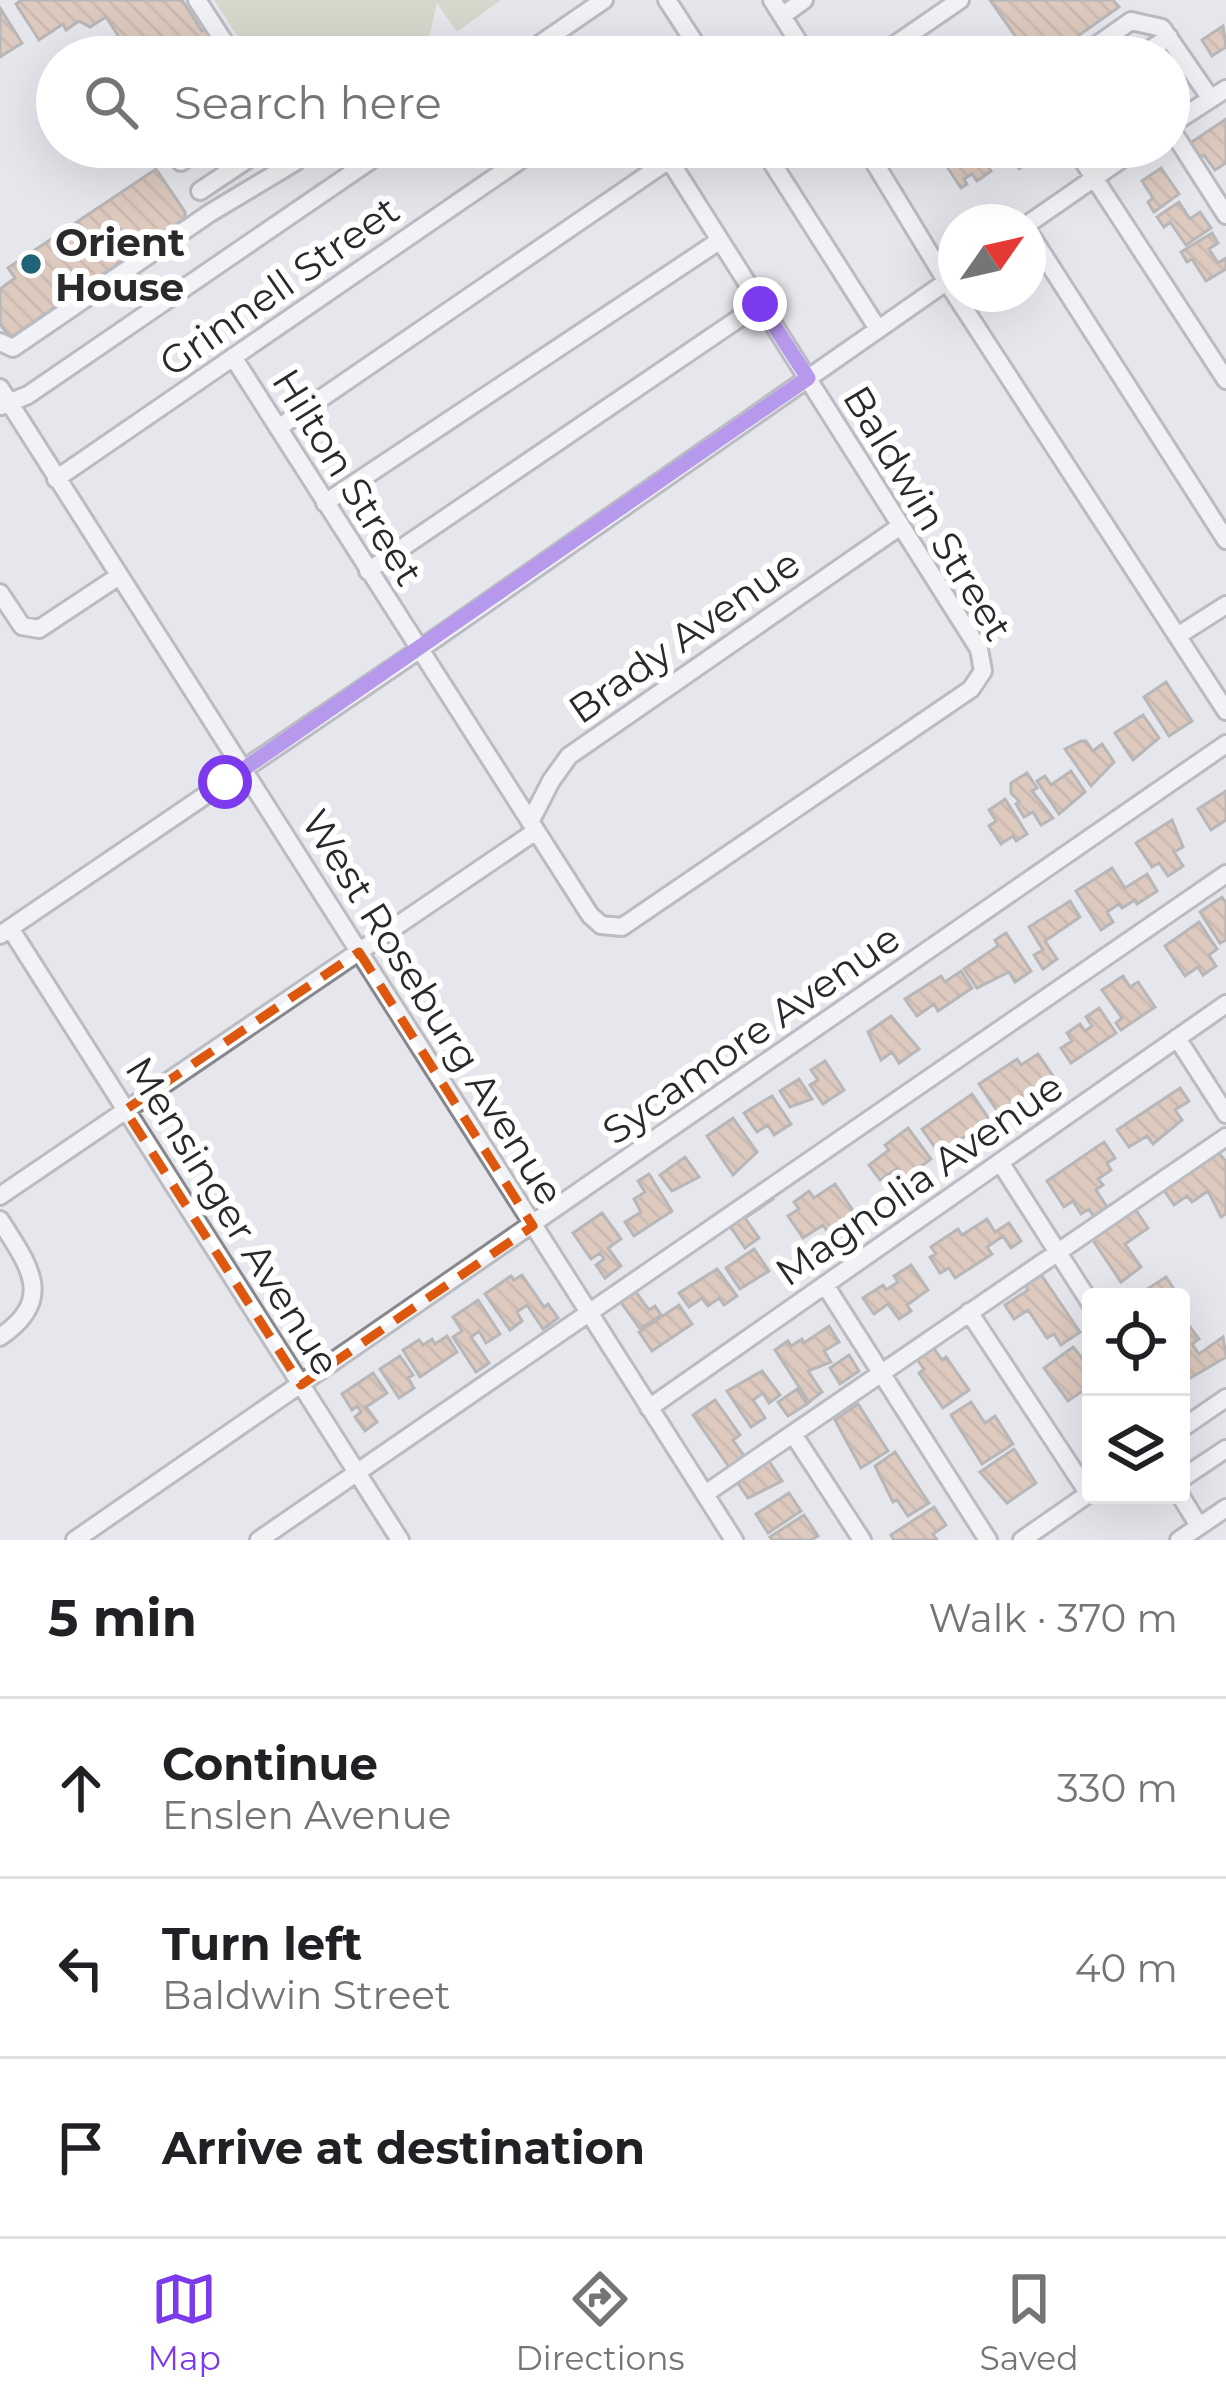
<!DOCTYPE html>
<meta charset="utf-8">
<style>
:root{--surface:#fff;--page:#f6f6f6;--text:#202124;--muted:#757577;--line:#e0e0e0;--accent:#7c3aed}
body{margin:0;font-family:Montserrat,sans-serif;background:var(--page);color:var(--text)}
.controls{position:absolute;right:36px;bottom:36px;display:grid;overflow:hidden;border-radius:12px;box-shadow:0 12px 48px #0002}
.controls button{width:108px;height:108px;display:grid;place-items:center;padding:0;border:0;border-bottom:3px solid var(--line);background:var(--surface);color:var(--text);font:60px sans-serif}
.compass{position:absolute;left:938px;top:204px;width:108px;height:108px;border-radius:50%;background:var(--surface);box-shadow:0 12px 48px #0002;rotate:56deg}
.stop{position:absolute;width:36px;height:36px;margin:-27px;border:9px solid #7c3aed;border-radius:50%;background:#fff}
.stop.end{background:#7c3aed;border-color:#fff;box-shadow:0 3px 12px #0008}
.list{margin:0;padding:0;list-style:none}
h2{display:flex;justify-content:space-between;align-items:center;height:156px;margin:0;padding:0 48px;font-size:51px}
h2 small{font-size:39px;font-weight:400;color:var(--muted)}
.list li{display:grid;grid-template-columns:78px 1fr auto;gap:36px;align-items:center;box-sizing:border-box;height:180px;padding:0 48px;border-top:3px solid var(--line)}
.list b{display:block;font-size:45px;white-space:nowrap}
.list p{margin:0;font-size:39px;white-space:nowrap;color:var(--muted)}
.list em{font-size:39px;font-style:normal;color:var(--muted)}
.icon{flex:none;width:66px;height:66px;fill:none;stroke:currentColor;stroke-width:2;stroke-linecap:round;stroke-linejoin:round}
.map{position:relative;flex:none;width:1226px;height:1540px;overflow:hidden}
.search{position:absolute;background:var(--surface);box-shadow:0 12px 48px #0002;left:36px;right:36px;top:36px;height:132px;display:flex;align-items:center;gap:30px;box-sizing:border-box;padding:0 42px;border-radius:66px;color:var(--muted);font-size:45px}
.sheet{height:696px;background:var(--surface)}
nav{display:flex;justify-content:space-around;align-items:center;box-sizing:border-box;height:168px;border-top:3px solid var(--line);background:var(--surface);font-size:33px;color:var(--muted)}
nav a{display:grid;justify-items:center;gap:6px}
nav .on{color:var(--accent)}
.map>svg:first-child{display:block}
.green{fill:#c3c6a4}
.building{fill:url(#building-back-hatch);stroke:#807b77;stroke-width:3}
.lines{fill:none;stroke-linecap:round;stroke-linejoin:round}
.minor-casing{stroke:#87888e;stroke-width:22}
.minor{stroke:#fff;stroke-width:16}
.route{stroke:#7c3aed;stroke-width:15}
.marked{fill:none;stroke:#de570e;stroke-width:9;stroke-dasharray:24 15;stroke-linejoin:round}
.poi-dot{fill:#206276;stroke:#fff;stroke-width:4.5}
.labels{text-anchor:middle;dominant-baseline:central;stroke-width:12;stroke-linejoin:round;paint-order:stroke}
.poi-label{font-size:39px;font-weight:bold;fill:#2a2a2d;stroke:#fff;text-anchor:start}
.street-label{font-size:39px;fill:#2a2a2d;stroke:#fff}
</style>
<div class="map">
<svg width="1226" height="1540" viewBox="0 0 1226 1540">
<defs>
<pattern id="building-back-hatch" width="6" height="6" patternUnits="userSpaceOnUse" patternTransform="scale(3)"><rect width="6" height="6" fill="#d3a484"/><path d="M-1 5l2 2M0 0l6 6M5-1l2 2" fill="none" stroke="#ab866c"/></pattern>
</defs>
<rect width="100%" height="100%" fill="#e6e7ed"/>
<path class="green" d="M214,0h287l-44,32 -20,-29 -7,31 -14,23h-165z"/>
<path class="building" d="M21,0h161l20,31 8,-5 15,23 -8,5 2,3h-87l-26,-40 -16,10 -11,-6 -13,9 -3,-6 -24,16 -23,-36z
M990,0h123l6,7 -71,50h-18z
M0,8l22,35 -22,14z
M1223,26l3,21 -14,9 -10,-16z
M1226,119v44l-11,7 -11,-15 -5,3 -10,-14z
M934,147h104l-12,8 4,7 -11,7 -12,-19 -21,13 5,8 -14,10 -5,-7 -8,5 3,5 -6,4z
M1161,168l18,26 -25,18 -6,-10 5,-4 -11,-17z
M156,169l29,43v6l-175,120 -10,-14v-35l15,-11 -7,-10z
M1179,202l11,17 10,-7 11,16 -25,17 -16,-23 -6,5 -7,-10z
M1212,233l6,10 -9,6 9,14 8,-5v11l-20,12 -14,-22 -5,3 -6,-10z
M1166,682l26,39 -23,15 -25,-39z
M1143,715l16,23 -26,22 -18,-27z
M1081,741h5l7,10 9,-7 12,18 -23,24 -26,-37z
M1071,771l14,21 -26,22 -22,-33 8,-5 6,9z
M1027,773l10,15 -5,3 21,27 -12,7 -8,-13 -9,5 -8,-13 3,-3 -8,-8v-10z
M1226,791v29l-15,10 -13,-21z
M1005,799l22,35 -11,7 -3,-5 -12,8 -12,-18 7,-5 -7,-11z
M1172,820l11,27 -9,5 9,14 -15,10 -9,-13 -7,4 -16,-24z
M1112,868l13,20 22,-14 10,17 -20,13 -2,-4 -13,8 -3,-4 -12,8 6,10 -12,8 -25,-39z
M1222,897l4,6v37l-6,3 -20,-31z
M1070,901l10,16 -35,24 12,18 -14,10 -9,-14 9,-5 -14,-23z
M1199,922l18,27 -8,6 7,11 -13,9 -5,-8 -13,9 -20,-30z
M1006,933l25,38 -16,11 -6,-10 -32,16 -13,-19 34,-23 -3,-6z
M961,971l11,17 -34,23 -4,-7 -17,12 -12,-17 36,-23 4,6z
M1123,976l7,11 8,-5 17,25 -34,23 -5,-7 6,-5 -20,-28z
M1099,1008l17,25 -45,30 -10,-15 11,-7 -5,-8 13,-9 5,7 7,-5 -6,-9z
M891,1016l28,33 -20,14 -7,-11 -11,8 -13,-28z
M1038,1054l15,22 -55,36 -19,-28 38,-25 4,6z
M825,1061l19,29 -21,14 -13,-19 8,-5 -7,-10z
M799,1079l13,20 -22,8 -10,-16z
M1180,1088l9,13 -14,9 7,10 -29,24 -6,-8 -18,11 -12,-17z
M972,1094l17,25 -35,25 7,10 -14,10 -25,-35z
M772,1096l19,28 -17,11 -6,-10 -11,7 -13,-19z
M733,1118l24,34 -24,23 -26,-39z
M908,1128l23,31 -26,19 -7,-10 -18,12 -11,-15 20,-15 -4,-5z
M1104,1142l11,16 -8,5 4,7 -13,9 5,6 -7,5 11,17 -14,9 -4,-7 -8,5 -8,-13 -9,6 -17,-26z
M1219,1153l7,9v52l-5,3 -13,-26 -16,11 -5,-6 -13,9 -10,-15z
M685,1157l14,20 -27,14 -12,-16z
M649,1174l23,37 -38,25 -9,-14 16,-10 -7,-13 11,-7 -7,-11z
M835,1184l19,28 -27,19 -4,-6 -20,13 -15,-22 11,-7 -5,-7 15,-11 5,7z
M769,1193l4,6 -28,19 14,20 -14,10 -18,-26z
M1135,1209l13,19 -23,16 16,23 -20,15 -29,-43z
M602,1213l19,26 -13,9 13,18 -16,12 -9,-13 8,-6 -4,-6 -9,6 -18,-26z
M987,1219l8,13 14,-9 12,18 -10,7 -8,-12 -16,11 5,7 -37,24 -6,-10 -9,5 -10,-16 6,-3 -5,-7 27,-18 4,6z
M754,1249l15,22 -29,18 -14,-21z
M911,1265l17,25 -21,15 4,6 -12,8 -11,-15 -14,10 -11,-16 20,-13 3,5 12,-8 -4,-6z
M717,1269l20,27 -13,9 -5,-7 -11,8 -6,-8 -13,9 -10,-14z
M1040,1273l40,59 -19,13 -7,-11 -7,4 -19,-28 -14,9 -9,-14 23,-15 -4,-7z
M522,1275l22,32 4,-3 10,14 -15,11 -16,-24 -10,7 5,9 -12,9 -25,-36 26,-18 3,4z
M1166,1277l13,20h-44z
M635,1291l14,19 6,-4 6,9 -21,14 -20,-28z
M478,1300l22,34 -14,9 -7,-12 -8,6 18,26 -13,9 -23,-35 9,-6 -9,-14z
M679,1305l13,19 -40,27 -13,-19z
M829,1326l10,16 -15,9 7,11 -23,9 14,21 -13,10 -34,-52 13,-9 3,5 11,-7 2,4z
M1190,1327l9,12 -7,5 7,10 24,-17 3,20 -39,23 -6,-9v-38z
M447,1336l10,16 -37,25 -17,-27 16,-10 4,5 9,-6 3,5z
M933,1347l9,13 4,-3 23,33 -26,18 -24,-35 5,-4 -8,-11z
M1073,1347l18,22v16l-23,16 -24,-33z
M849,1355l10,16 -19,13 -10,-16z
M400,1356l13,19 -5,3 6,10 -15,10 -19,-29z
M762,1371l18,24 -11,8 -6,-10 -10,7 12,18 -14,9 -24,-36z
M373,1373l14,20 -21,14 11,15 -12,9 -10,-14 6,-5 -4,-6 -5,4 -10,-16z
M797,1389l10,15 -19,12 -10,-14z
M715,1400l25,35 -7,5 11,16 -15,11 -36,-52z
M971,1402l14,21 10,-7 18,28 -31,20 -31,-49z
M858,1404l30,47 -27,17 -26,-48z
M1014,1449l22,34 -29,20 -27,-31z
M895,1452l34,51 -21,13 -11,-16 -4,2 -18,-36z
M769,1461l13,20 -34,17 -11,-16z
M789,1493l12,18 -33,22 -12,-19z
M934,1507l12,18 -13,9 4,6h-43l-3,-5z
M804,1515l14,21 -7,4h-39l-2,-3z"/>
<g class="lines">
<g class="minor-casing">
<path id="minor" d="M197,0l37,57
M667,0l37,57
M772,0l36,57
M782,16l22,-16
M521,57l83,-57
M877,57l83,-57
M1080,57l51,-36 31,7 49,71
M1139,57l30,-20
M1169,76l18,-12
M1226,89l-57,37 57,89
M762,147l116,182
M865,147l82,135 279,429
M1074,147l152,233
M181,162l22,-15
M200,191l66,-44
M1028,224l111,-77
M1028,231l198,309
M0,342l13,6 197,-135 85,-51 -9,-15
M233,357l357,558 11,10 21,2 349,-238 12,-18 -4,-22 -318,-502
M0,388l734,1152
M1,406l27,-11 362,-248
M278,428l391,-268
M56,479l483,-332
M325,503l394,-262
M368,571l392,-267
M0,593l22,33 17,3 80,-53
M1179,635l47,-30
M530,822l21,-41 18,-25 330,-229
M10,928l390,612
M0,935l419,-285 537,-375
M1177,1038l49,76
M1000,1162l91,142
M0,1196l536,-365
M0,1220c29,46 56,79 0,117
M825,1285l163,255
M969,1312l120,182
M649,1408l577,-404
M1181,1429l45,-31
M793,1434l69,106
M1181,1479l45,-30
M705,1494l521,-357
M1180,1495l19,31
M75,1540l1151,-796
M259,1540l967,-666
M1022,1540l69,-48
M1179,1540l47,-32"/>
</g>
<use href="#minor" class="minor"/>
</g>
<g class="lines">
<path class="route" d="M225,782l583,-404 -48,-74"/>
</g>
<path d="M0 0H1226V1540H0ZM359,952l174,274 -232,159 -176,-275z" fill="#e6e7ed" fill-opacity=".55" fill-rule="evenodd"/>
<path class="marked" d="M359,952l174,274 -232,159 -176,-275z"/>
<circle class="poi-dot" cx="31" cy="264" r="12"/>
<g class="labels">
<g class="poi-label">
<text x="55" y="242">Orient<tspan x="55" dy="45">House</tspan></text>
</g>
<g class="street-label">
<text transform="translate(279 286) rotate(-35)">Grinnell Street</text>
<text transform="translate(348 477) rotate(58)">Hilton Street</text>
<text transform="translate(928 513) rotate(59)">Baldwin Street</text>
<text transform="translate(684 636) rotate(-35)">Brady Avenue</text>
<text transform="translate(433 1007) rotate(58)">West Roseburg Avenue</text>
<text transform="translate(751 1034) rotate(-35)">Sycamore Avenue</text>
<text transform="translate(919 1179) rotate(-35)">Magnolia Avenue</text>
<text transform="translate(233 1216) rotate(58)">Mensinger Avenue</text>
</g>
</g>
</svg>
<div class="controls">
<button><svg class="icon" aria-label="locate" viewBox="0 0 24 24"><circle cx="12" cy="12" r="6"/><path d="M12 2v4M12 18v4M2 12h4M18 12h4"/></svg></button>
<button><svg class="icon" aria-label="layers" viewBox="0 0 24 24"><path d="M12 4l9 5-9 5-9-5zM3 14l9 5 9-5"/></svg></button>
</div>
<svg class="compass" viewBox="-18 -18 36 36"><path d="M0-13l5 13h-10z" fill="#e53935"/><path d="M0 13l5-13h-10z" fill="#757577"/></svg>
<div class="stop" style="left:225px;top:782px"></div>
<div class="stop end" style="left:760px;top:304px"></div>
<div class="search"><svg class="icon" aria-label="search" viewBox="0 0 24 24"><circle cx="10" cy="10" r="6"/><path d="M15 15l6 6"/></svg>Search here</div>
</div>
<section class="sheet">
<h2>5 min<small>Walk · 370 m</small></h2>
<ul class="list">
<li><svg class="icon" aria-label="ahead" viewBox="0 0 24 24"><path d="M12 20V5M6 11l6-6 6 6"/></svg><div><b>Continue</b><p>Enslen Avenue</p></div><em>330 m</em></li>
<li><svg class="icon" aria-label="left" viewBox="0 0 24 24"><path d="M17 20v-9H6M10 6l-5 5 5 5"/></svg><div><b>Turn left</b><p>Baldwin Street</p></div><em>40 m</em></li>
<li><svg class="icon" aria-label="arrive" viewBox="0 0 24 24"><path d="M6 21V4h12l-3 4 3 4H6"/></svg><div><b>Arrive at destination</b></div></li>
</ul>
</section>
<nav>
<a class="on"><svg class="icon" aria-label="map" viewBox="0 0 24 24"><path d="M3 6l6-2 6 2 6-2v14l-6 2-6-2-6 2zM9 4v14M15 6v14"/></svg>Map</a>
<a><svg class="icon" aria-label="directions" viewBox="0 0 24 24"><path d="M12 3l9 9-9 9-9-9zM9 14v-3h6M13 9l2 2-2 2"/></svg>Directions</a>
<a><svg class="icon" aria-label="saved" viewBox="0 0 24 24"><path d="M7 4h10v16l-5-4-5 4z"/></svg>Saved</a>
</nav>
